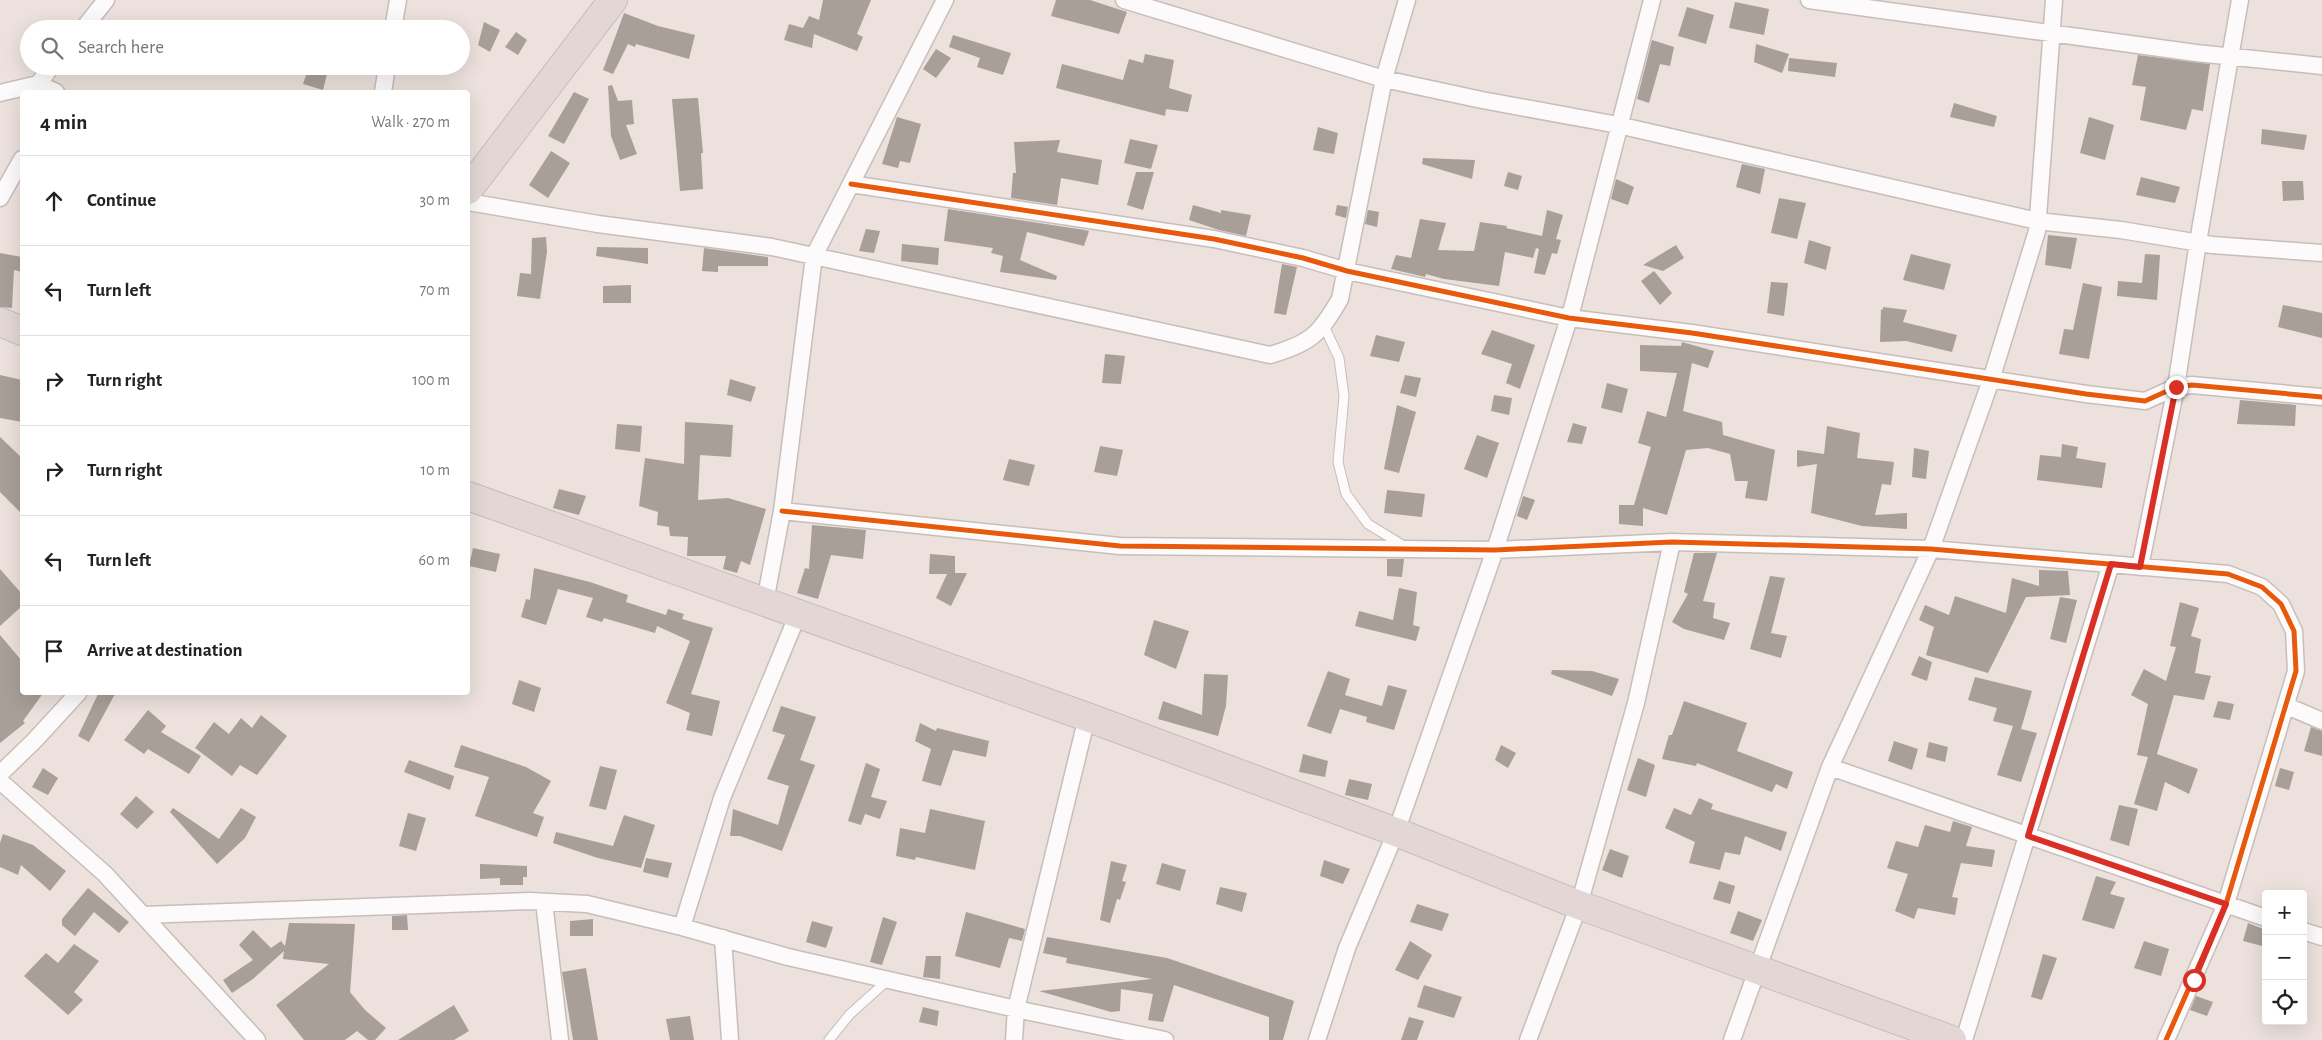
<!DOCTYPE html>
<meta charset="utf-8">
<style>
:root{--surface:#fff;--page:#f6f6f6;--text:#222;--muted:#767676;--line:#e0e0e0}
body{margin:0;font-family:"Alegreya Sans",sans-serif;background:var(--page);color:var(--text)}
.controls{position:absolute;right:15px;bottom:15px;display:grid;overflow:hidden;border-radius:5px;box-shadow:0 5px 20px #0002}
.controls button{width:45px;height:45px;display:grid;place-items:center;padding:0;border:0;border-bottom:1px solid var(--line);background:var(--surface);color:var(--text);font:25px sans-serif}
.stop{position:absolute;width:15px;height:15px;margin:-11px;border:4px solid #d93025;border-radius:50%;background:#fff}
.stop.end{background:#d93025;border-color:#fff;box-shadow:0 1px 5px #0008}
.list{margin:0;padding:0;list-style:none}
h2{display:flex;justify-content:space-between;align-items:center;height:65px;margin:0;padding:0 20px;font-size:21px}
h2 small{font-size:16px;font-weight:400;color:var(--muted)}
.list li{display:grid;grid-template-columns:32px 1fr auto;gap:15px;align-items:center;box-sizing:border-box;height:90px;padding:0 20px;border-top:1px solid var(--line)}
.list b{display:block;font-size:19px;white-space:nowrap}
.list em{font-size:16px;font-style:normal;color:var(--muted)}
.icon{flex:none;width:28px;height:28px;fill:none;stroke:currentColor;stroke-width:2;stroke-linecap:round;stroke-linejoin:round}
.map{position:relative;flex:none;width:2322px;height:1040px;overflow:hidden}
.search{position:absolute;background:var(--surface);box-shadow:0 5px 20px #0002;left:20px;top:20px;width:450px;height:55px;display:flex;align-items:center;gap:12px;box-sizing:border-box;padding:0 18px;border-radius:28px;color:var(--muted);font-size:19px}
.panel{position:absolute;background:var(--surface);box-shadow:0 5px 20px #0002;left:20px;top:90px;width:450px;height:605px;border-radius:5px}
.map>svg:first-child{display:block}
.building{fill:#a89f98}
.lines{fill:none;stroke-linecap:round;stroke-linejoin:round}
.lane-casing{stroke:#c7beba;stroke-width:11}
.street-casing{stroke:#c7beba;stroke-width:19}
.highway-casing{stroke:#c3bebb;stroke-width:30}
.lane{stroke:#fcfafa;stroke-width:9}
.street{stroke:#fcfafa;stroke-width:16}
.highway{stroke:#e2d7d5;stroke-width:28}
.cycleway-casing{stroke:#fff;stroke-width:8}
.cycleway{stroke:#e8590c;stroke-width:5}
.route{stroke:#d93025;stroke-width:6}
</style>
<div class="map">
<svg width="2322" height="1040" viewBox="0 0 2322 1040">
<rect width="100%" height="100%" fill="#ece1dc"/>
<path class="building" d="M823,0h48l-14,34 6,3 -6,14 -43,-17 -2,14 -28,-8 5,-16 14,4 6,-12 10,4z
M1056,0h34l37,12 -8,22 -68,-18z
M1735,2l34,7 -5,26 -35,-7z
M1687,7l27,8 -8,29 -28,-8z
M624,13l34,13 37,9 -6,24 -53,-15 -1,3 -7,-3 -15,30 -10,-4z
M484,22l16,8 -10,22 -12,-7z
M516,32l11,8 -9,15 -13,-8z
M953,35l58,18 -8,22 -26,-8 3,-9 -31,-11z
M1652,40l22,7 -4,19 -10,-2 -11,39 -12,-4z
M1756,44l33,10 -7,19 -28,-11z
M936,49l15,9 -15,20 -13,-9z
M1145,54l29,6 -5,28 23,7 -4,17 -22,-3 -1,7 -109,-28 6,-24 61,16 6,-21 14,4z
M2138,55l72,9 -7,47 -11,-2 -6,21 -46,-10 6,-33 -14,-2z
M1789,58l48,5 -2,14 -47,-6z
M309,66h20l-6,24 -20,-6z
M612,85l6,16 14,-1 2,24 -8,1 11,29 -17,6 -9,-24 -3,-50z
M574,92l15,7 -25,45 -16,-8z
M698,98l5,55h-2l2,36 -23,2 -8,-92z
M1954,103l43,13 -3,11 -44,-10z
M897,117l24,7 -11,39 -10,-2 -2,7 -16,-4z
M2089,117l25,8 -9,35 -25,-7z
M1318,127l20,6 -4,21 -21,-4z
M2262,129l45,6 -3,15 -43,-6z
M1130,139l28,6 -7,24 -27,-6z
M1060,140l-3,12 45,8 -4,25 -37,-7 -4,27 -46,-7 2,-25h3l-2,-31z
M551,151l19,12 -22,35 -19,-13z
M1423,158l52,2 -3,19 -50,-15z
M1742,164l23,5 -5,25 -24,-7z
M1136,172h18l-11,38 -16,-5z
M1508,172l14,4 -4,14 -14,-4z
M2141,177l39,10 -5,16 -39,-8z
M1616,179l18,8 -6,18 -17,-6z
M2282,181h21l1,19 -21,1z
M1779,198l27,5 -9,36 -26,-6z
M1193,205l28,8v-3l30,5 -5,21 -27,-6 -30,-10z
M1337,205l11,2 -2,11 -11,-3z
M948,209l137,21 4,1 -5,15 -57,-14 -7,28 37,16 -1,4 -56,-8 3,-16 -12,-3 2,-5 -49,-7z
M1368,210l11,2 -2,15 -12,-3z
M1547,210l16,5 -7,24 5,1 -4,14 -5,-1 -7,22 -11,-2 5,-24 -3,-1 -3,10 -28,-6 -6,34 -55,-7 -18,-5 -1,3 -34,-8 5,-14 15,3 9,-39 26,4 -8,27 36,1 6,-29 27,4 -1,2 36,8z
M866,229l14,2 -6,22 -15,-2z
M2048,235l29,3 -6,31 -26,-4z
M546,237l1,15 -7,47 -23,-3 3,-23 11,1 1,-36z
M1809,240l22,7 -5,23 -22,-7z
M902,244l37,4 -1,17 -37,-4z
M1676,245l8,13 -21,13 -20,-6z
M597,247l51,1v16l-52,-8z
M704,248l64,9v9h-50v6l-16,-1z
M0,253l22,4v15l-8,-2 -2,38 -12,-1z
M1911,254l40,10 -7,26 -41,-10z
M2145,254l15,1 -3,45 -40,-4 1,-15 24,2z
M1282,264l15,3 -11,48 -12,-2z
M1654,271l18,22 -12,12 -19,-24z
M1771,282l17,1 -4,33 -17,-3z
M2083,283l19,4 -13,72 -30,-5 5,-25 9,1z
M631,285v18h-28v-17z
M2283,305l39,8v25l-44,-11z
M1883,307l24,3 -4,12 54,13 -5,17 -46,-11 -26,1 1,-33 2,1z
M1492,330l43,15 -15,44 -14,-6 6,-19 -31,-10z
M1376,335l29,7 -6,20 -29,-6z
M1682,342l32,9 -6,17 -16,-5 -9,48 39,11 1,13 52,15 -8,51 -22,-3 3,-17h-13l-5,-27 -22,-6 -22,2 -19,65 -24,-7v18l-24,-2v-19h15l17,-58 -13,-4 9,-32 19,6 11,-44 -37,-2v-26l41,1z
M1105,354l20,2 -4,28 -19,-1z
M0,375l22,5v42l-22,-4z
M1405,375l16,3 -5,19 -16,-4z
M730,379l26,8 -5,15 -24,-7z
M1607,383l21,6 -6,24 -21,-5z
M1494,395l18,3 -3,17 -18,-4z
M2240,400l56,5 -1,21 -58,-2z
M1397,405l19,7 -17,61 -15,-4z
M685,422l48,3 -2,32 -31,-2 -2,45 30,-2 38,11 -16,56 -9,-4 -4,12 -14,-4 3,-13h-39l1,-19 -18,-1 -1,-9 -12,-2 1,-13 -19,-6 6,-48 39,6z
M1573,423l14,4 -5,17 -15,-2z
M617,424l25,2 -2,26 -25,-3z
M1827,426l33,7 -3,25 37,4 -3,23 -9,-1 -7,31 32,-2v16l-45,-3 -51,-13 6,-49 -20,3v-17l27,4z
M1477,435l22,8 -12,35 -23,-9z
M0,437l22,21v56l-22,-22z
M2062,444l16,3 -2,11 30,5 -4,25 -65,-8 3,-25 21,2z
M1100,446l23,4 -6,26 -23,-4z
M1914,448l15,3 -3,28 -14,-2z
M1009,459l26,6 -6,21 -26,-6z
M559,489l27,7 -7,19 -26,-7z
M1387,490l38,4 -3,23 -38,-4z
M1523,496l12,4 -8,20 -10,-4z
M812,525l54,5 -3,29 -32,-4 -13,44 -21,-6 8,-25 4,1z
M473,548l27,6 -4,18 -27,-6z
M1694,553h23l-14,48 12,2 -2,15 17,5 -6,17 -40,-11 -12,-7 16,-28 -4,-2z
M930,554l25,2v17h12l-16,33 -15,-8 11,-24h-18z
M1387,559h17l-2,18 -15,-1z
M534,568l56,14 38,13 -2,7 40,13 2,-6 16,5 -2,5 31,9 -22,66 29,7 -8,35 -26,-6 4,-17 -24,-10 24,-62 -33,-15 -2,7 -51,-15 -2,4 -16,-5 7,-19 -35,-9 -12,36 -25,-8 5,-18 4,1z
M0,569l22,25v12l-22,20z
M2039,570l29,1 2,24 -44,2 -38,76 -62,-18 8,-28 -15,-7 6,-15 24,10 6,-19 51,17 6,-35 27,8z
M1770,576l15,2 -14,55 16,3 -6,22 -31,-9z
M1399,588l18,4 -4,33 7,2 -4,14 -61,-15 4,-15 34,9z
M2060,597l17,3 -11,43 -16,-4z
M2180,602l19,6 -8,28 10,3 -6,34 16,3 -7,24 -30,-5 -17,59 41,15 -9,25 -24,-12 -8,29 -23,-7 14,-47 -11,-2 11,-51 -17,-9 13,-26 22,12 10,-34 -6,-1z
M1154,620l35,11 -13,38 -32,-14z
M0,635l22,26v31h22l-21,29 2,2 -25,20z
M1919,656l13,6 -5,19 -16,-6z
M1552,670l40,1 27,8 -7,17 -61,-22z
M1328,671l22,8 -5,16 37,11 6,-21 19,5 -13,40 -28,-8 1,-5 -27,-8 -9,25 -24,-8z
M1204,674l24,1 -2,31 -8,30 -60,-17 5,-18 39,14z
M1975,677l57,14 -11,38 16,4 -16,49 -24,-7 16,-49 -20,-5 4,-13 -29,-8z
M519,680l22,8 -7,24 -22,-8z
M99,692h17l-27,50 -11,-6z
M1684,701l63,22 -10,28 56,21 -6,17 -11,-5 -4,8 -75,-29 -1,3 -34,-7 7,-24h3z
M2218,701l16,3 -4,16 -17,-3z
M781,706l35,11 -16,43 15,5 -33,86 -42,-15h-10l3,-27 45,16 11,-39 -22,-7 18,-44 -13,-4z
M148,710l18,16 -5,6 40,24 -12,18 -41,-25 -4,5 -20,-14z
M261,715l26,21 -30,39 -17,-10 -8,11 -37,-28 19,-26 15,12 12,-16 11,10z
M920,723l16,8 1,-3 52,13 -3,16 -33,-7 -12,36 -19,-5 9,-32 -16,-8z
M2311,727l11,4v25l-18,-5z
M1894,741l24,8 -6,21 -24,-9z
M1929,742l19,5 -3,15 -19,-5z
M461,745l65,22 25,14 -18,32 11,4 -7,20 -62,-21 14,-39 -35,-10z
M1501,745l15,8 -8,15 -13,-8z
M1303,754l25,7 -3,16 -26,-5z
M1638,758l17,7 -9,32 -19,-7z
M409,760l45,16 -4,14 -46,-18z
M866,763l14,6 -9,28 16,4 -7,18 -15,-5 -4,11 -13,-4z
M600,766l17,4 -11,40 -17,-4z
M43,768l15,10 -10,17 -16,-8z
M2280,768l14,4 -5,18 -14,-4z
M1349,779l23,5 -4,16 -23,-5z
M136,796l18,16 -17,17 -17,-15z
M1699,798l14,6 -2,5 76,23 -6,19 -36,-15 -5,19 -15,-3 -5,18 -31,-7 6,-21 -30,-14 9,-20 17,7z
M2119,805l19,4 -9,37 -19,-6z
M173,808l46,31 22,-31 15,9 -11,21 -28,26 -47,-52z
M930,809l55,12 -10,49 -59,-13 -1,3 -19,-4 4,-28 25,5z
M408,813l18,5 -10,33 -17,-5z
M624,815l31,10 -14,43 -43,-10 -45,-15 3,-11 57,14z
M1953,821l19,6 -6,19 29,4 -3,17 -31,-4 -9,34 6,1 -3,17 -37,-7 -4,11 -19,-8 13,-37 -21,-6 9,-27 22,6 7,-22 25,7z
M3,834l30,11 33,26 -16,20 -29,-26 -3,10 -18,-8v-24z
M1610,849l19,7 -7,22 -20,-8z
M646,858l26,5 -4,15 -25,-6z
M1324,860l26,9 -7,15 -23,-8z
M1111,861l16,4 -5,16 4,1 -6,18 -3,-1 -7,24 -10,-3z
M1162,863l24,7 -6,21 -24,-7z
M480,864l47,2v11h-4v8h-23v-7l-20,1z
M2096,876l20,6 -6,12 15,4 -11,31 -32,-9z
M1719,881l16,5 -5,18 -17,-5z
M1220,887l27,6 -5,19 -26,-8z
M88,888l41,34 -10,11 -25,-21 -19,24 -13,-11v-6z
M1417,904l32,10 -7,17 -32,-9z
M1738,911l24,9 -9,21 -23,-8z
M966,912l59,17 -3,12 -13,-3 -9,30 -45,-12z
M407,915l1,15h-16v-14z
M883,917l14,5 -15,43 -12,-3z
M593,919v17h-23v-15z
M812,921l21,6 -7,21 -20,-6z
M289,923l66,1 -5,68 15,18 21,18 -11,12h-7l-11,-9 -12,9h-41l-28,-35 53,-41 -46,-5 1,-8 -31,28 -21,14 -9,-13 30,-20 -14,-15 14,-15 18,18 10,-7 4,5z
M2248,923l18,7v17l-23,-6z
M1047,937l120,21 127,43 -11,39h-14v-23l-95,-32 -11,37 -15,-2 5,-26 -32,-5 -1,22 -9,1 -72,-21 113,-12 -86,-16 1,-5 -24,-5z
M1410,941l22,14 -14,25 -23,-10z
M2144,941l25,8 -8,27 -27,-8z
M74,944l25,17 -25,31 9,8 -15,15 -44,-39 22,-23 12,10z
M2043,954l14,4 -15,42 -11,-3z
M926,956h15l-1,23 -17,-2z
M586,968l12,72h-25l-11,-68z
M1424,985l38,12 -8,21 -37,-11z
M2196,996l17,6 -6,14 -17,-6z
M454,1005l15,26 -15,9h-56z
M923,1007l16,4 -2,15 -18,-4z
M690,1016l4,24h-24l-4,-21z
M1409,1017l15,4 -7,19h-16z"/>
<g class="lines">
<g class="lane-casing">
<path id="lane" d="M1324,326l15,32 5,38 -6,66 8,32 22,30 36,22
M829,1040l21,-26 38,-34"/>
</g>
<g class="street-casing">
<path id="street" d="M1124,0l260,79 98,21 136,25 419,96 84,9 91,15 110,8
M1809,0l387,53 126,13
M83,29l23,-29
M393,29l5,-29
M38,84l18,8
M383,92l4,-26
M0,93l38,-9 14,-18
M851,184l363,55 89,19 44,13 222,47 123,15 394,61 59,7 31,-14 16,-2 130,12
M0,198l22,-39
M468,202l130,22 174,23 498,108c41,-12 49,-20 70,-56l44,-220 23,-79
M782,511l338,35 375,4 177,-8 259,7 297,25 34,13 19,17 13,27 2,40 -70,233 -60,136
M2140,567l36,-180 22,-145 42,-242
M765,602l17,-91 32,-255 131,-256
M2287,706l35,15
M1830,767l436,151
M0,774l35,-34 44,-48
M0,781l105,93 152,166
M544,902l16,138
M142,915l388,-14 57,3 95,23 106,30 228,52 149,31
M682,927l40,-129 76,-184
M2303,931l19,6
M723,938l7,102
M1014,1040l2,-31 71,-292
M1317,1040l30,-92 49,-116 99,-282 77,-241 80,-309
M1528,1040l51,-135 57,-202 36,-161
M1732,1040l98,-273 101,-218 60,-169 46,-149 17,-231
M1964,1040l147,-476"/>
</g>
<g class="highway-casing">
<path id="highway" d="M468,190l145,-190
M0,322l22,9
M468,496l619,221 309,115 183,73 373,135"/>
</g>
<use href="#lane" class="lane"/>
<use href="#street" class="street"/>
<use href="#highway" class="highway"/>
<g class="cycleway-casing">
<path id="cycleway" d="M851,184l363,55 89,19 44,13 222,47 123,15 394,61 59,7 31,-14 16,-2 130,12
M782,511l338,35 375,4 177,-8 259,7 297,25 34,13 19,17 13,27 2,40 -70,233 -60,136"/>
</g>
<use href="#cycleway" class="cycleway"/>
</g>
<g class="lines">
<path class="route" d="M2176,387l-36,180 -29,-3 -83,272 198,68 -32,76"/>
</g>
</svg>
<div class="controls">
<button>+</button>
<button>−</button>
<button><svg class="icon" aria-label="locate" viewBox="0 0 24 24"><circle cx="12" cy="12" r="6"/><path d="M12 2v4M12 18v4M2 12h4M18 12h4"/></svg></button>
</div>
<div class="stop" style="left:2194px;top:980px"></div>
<div class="stop end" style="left:2176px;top:387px"></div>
<div class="search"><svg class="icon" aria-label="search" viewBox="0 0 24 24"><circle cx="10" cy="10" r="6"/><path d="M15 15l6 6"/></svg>Search here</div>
<section class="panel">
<h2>4 min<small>Walk · 270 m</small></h2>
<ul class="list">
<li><svg class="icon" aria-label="ahead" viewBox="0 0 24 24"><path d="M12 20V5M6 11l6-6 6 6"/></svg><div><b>Continue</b></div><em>30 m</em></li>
<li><svg class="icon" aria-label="left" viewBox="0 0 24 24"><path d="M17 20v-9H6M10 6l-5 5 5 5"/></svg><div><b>Turn left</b></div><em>70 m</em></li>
<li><svg class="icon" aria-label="right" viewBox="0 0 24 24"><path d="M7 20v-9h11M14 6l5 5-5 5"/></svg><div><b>Turn right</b></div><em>100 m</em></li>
<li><svg class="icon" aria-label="right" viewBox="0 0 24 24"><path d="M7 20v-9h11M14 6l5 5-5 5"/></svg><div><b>Turn right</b></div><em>10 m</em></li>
<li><svg class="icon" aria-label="left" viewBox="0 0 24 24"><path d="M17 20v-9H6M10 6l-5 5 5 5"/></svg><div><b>Turn left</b></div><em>60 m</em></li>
<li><svg class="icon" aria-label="arrive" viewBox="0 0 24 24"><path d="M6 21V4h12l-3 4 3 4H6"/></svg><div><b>Arrive at destination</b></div></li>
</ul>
</section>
</div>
